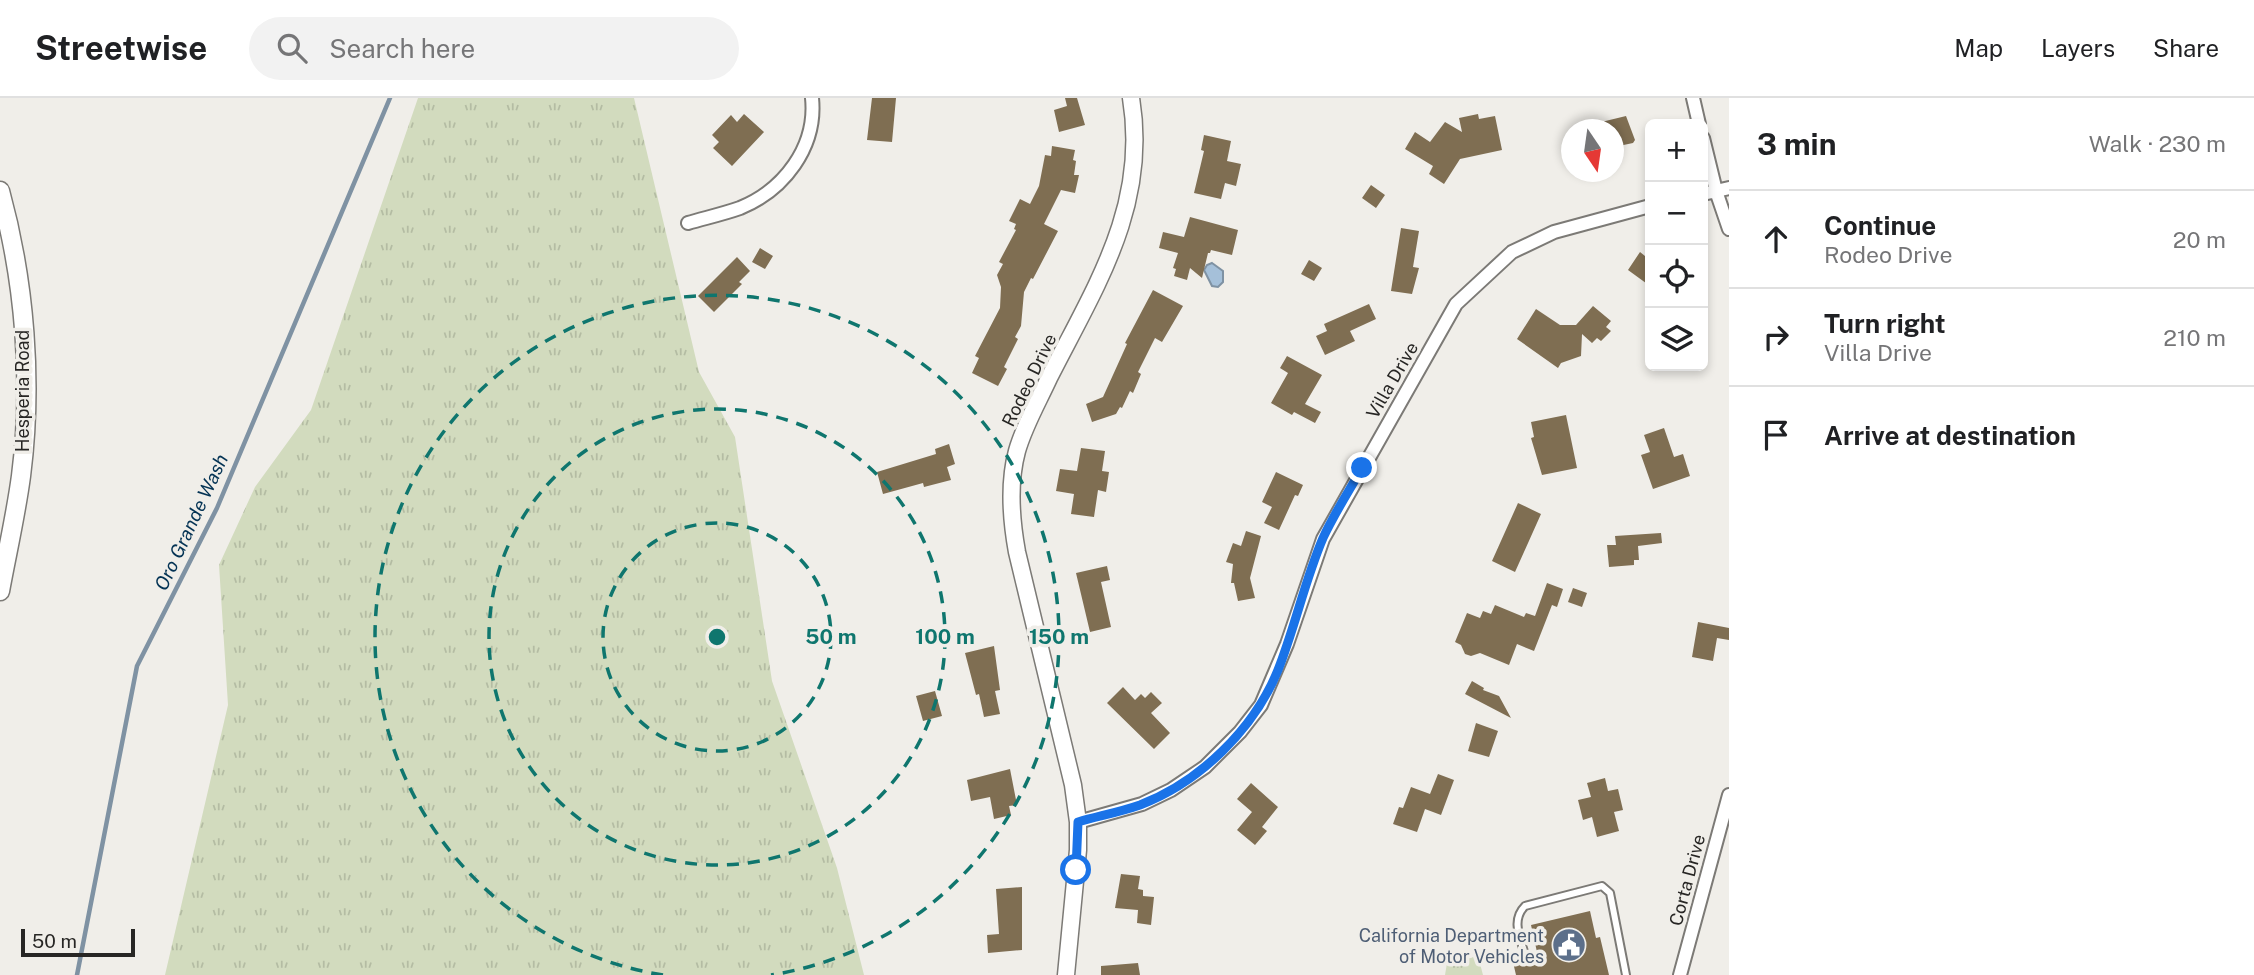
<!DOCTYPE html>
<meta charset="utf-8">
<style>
:root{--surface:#fff;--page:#f2f2f2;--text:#202124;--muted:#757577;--line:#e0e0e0}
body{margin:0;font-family:"Public Sans",sans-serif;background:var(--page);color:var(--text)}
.controls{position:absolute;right:21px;top:21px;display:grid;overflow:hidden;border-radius:10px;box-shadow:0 4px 10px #0003}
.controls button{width:63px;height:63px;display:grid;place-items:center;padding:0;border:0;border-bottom:2px solid var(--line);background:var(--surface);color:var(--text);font:35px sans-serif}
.compass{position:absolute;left:1561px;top:21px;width:63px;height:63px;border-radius:50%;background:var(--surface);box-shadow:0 4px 10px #0003;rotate:167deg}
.scale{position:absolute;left:21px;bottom:18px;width:114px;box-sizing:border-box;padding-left:7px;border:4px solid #272624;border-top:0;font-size:19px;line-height:24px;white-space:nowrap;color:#272624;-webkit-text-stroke:5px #f0eee9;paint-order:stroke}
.stop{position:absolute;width:21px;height:21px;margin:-16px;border:5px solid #1a73e8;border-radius:50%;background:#fff}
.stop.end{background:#1a73e8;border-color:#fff;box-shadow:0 2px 7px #0008}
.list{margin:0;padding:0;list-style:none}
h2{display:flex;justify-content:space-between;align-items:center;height:91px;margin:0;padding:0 28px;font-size:30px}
h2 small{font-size:23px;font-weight:400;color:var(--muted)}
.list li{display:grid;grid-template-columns:46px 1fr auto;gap:21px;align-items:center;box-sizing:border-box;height:98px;padding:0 28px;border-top:2px solid var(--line)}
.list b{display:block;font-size:26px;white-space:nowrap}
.list p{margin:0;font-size:23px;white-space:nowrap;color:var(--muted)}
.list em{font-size:23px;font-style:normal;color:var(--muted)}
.icon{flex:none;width:38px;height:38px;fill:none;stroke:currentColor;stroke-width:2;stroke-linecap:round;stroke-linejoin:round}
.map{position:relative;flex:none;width:1729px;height:877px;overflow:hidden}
header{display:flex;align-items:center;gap:42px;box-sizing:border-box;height:98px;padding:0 35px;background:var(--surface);border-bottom:2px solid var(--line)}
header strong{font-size:33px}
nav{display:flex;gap:38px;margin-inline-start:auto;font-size:24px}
.search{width:490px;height:63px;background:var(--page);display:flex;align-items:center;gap:18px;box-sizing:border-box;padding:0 24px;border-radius:38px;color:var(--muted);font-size:26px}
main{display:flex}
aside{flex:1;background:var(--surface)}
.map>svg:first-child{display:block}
.grass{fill:url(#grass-tufts)}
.water{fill:#a5c0d9;stroke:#7f92a3;stroke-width:2}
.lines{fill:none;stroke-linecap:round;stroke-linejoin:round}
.stream{stroke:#7f92a3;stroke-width:4.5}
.building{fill:#7f6e52}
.service-casing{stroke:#7c7a76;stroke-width:10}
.minor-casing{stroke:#7c7a76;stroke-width:16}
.tertiary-casing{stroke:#7c7a76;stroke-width:19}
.secondary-casing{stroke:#7c7a76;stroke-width:21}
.service{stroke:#fff;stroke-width:6}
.minor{stroke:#fff;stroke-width:12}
.tertiary{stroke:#fff;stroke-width:16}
.secondary{stroke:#fff;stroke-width:18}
.route{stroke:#1a73e8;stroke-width:9}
.ring{fill:none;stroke:#0f766e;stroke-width:3.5;stroke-dasharray:12 9}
.labels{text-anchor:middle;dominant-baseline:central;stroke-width:7;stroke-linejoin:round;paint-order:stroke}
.street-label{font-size:18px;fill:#272624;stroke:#f0eee9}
.service-label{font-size:18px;fill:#4e5e75;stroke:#f0eee9;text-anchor:end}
.water-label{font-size:19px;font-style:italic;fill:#043354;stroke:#f0eee9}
.centre{fill:#0f766e;stroke:#f0eee9;stroke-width:3.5}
.ring-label{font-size:21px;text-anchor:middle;font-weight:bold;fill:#0f766e;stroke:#f0eee9;stroke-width:7;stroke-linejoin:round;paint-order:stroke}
</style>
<header>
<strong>Streetwise</strong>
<div class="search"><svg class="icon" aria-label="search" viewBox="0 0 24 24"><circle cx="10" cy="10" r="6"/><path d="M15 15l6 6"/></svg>Search here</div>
<nav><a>Map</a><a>Layers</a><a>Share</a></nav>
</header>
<main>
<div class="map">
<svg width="1729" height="877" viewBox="0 0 1729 877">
<defs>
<pattern id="grass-tufts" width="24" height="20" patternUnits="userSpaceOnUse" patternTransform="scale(1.75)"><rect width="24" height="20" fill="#d2dbbe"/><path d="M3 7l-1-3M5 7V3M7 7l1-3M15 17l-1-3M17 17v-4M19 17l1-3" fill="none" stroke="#b4bca3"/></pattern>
</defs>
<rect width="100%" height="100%" fill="#f0eee9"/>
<path class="grass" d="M418,0h216l65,274 36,65 37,244 65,187 27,107h-699l63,-270 -9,-140 36,-78 56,-77z
M1478,858l5,19h-38l2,-12z"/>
<path class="water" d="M1212,165l11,8v11l-5,5 -6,-1 -8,-16 3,-5z"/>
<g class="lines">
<path class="stream" d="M77,877l60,-309 80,-158 173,-410"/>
</g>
<path class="building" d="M872,0h24l-4,44 -25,-2z
M1065,0h12l8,27 -26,7 -5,-22 13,-4z
M744,16l20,18 -32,34 -19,-18 6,-6 -7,-7 19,-20 6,7z
M1478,16l1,5 16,-3 7,34 -42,9 -16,25 -15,-10 4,-8 -28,-17 10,-17 15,10 15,-20 17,10 -3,-14z
M1626,18l9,24 -2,3 -19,4v-17h-25v-5z
M1204,37l27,6 -4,20 14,3 -5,22 -11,-3 -4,16 -27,-6 10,-42 -3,-1z
M1052,48l23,4 -2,10 3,1 -2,14h5l-4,18 -14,-3 -17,34 14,7 -25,48 -2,-1 -7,14 -3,34 -6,11 3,2 -14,28 3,2 -9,17 -26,-13 7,-15 -4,-2 25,-48 1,-21 -4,-12 6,-11 -4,-2 17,-32 -2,-1 2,-5 -7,-3 11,-22 10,5 9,-18 6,-31 6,1z
M1371,87l14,10 -9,13 -14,-10z
M1190,119l48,13 -6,25 -21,-5 -1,3h-2l-6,25 -12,-10 -3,12 -13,-4 2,-7 -3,-1 5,-15 -19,-5 4,-16 21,5z
M1401,130l18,3 -6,36 6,1 -7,26 -21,-3z
M760,150l13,8 -8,13 -13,-7z
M1640,154l10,8v26l-22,-16z
M737,159l13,14 -11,11 3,2 -28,28 -16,-16z
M1309,162l13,8 -8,13 -13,-7z
M1153,192l30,16 -21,36 -7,-4 -17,34 3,2 -8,19 -3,-2 -8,17 -2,-1 -4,7 -24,8 -6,-18 17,-7 24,-53 -2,-1z
M1369,206l7,15 -26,12 5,10 -30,14 -9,-19 11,-5 -3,-7z
M1593,208l18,15 -5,6 5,4 -10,10 -4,-3 -5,5 -10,-9 -1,22 -20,7 -3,5 -41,-29 19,-30 24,16h16z
M1287,258l35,19 -17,29 16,8 -6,11 -21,-11 -2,3 -21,-12 17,-30 -8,-5z
M1566,317l11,53 -35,7 -11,-37 3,-1 -3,-15z
M1664,330l10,29 9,-3 7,22 -37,13 -12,-34 9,-3 -6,-17z
M949,346l6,20 -8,3 4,13 -27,7 -1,-4 -40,11 -6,-22 59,-18 -1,-5z
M1081,350l24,3 -3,20 7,1 -3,20 -8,-2 -4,27 -23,-3 3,-20 -18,-3 4,-22 17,2z
M1276,374l27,13 -5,11 -3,-1 -16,35 -15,-7 8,-16 -10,-5z
M1518,405l23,11 -26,58 -23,-11z
M1246,433l15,5 -11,42 5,20 -17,3 -4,-18h-3l2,-19 -7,-2 7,-19 8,3z
M1661,435l1,10 -24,3 1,14h-5v5l-25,2 -2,-22h9l-1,-9z
M1107,468l3,14 -9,2 10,45 -21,5 -14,-59z
M1547,485l16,6 -6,18 -5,-2 -18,46 -17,-7 -8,21 -29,-12 -9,3 -6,-2 -4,-9 -6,-3 12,-29 13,5 3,-7 8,3 4,-9 29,12 2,-4 9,3z
M1573,490l14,5 -5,14 -14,-5z
M1698,524l31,6v12l-12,-2 -4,23 -21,-4z
M994,548l6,44 -5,1 5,23 -16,3 -5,-23 -3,1 -11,-42z
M1472,583l12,7 -1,2 16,6 12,22 -46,-24z
M1123,589l12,13 6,-6 4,4 6,-6 11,11 -11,10 19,20 -16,16 -47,-46z
M935,593l7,25 -19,5 -7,-25z
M1476,625l22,8 -9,26 -21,-6z
M1010,671l7,36 -8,1 2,9 -17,4 -4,-22 -19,4 -4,-21z
M1438,676l16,6 -13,35 -16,-6 -8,23 -24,-8 6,-17 4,1 8,-21 19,7z
M1605,680l3,13 10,-2 5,21 -9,2 5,19 -22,6 -5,-20 -9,3 -5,-20 13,-3 -4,-14z
M1251,685l27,24 -16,20 5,4 -12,14 -18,-15 15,-18 -15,-13z
M1121,776l19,2 -2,13 5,1v6l11,1 -3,28 -14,-2 1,-13 -23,-2z
M1022,789v63l-34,3 -1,-18 12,-1 -3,-45z
M1590,813l6,27 4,-1 9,38h-93l-4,-17 7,-2 7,5 4,-3v-5l7,-1 -6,-27z
M1138,865l2,12h-39v-9z"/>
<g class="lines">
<g class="service-casing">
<path id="service" d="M1525,857c-5,-18 -14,-35 0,-49l77,-20 8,7 16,82"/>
</g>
<g class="minor-casing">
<path id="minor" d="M1693,0l6,26
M1703,40l13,53 13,38
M1703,96l26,-6
M688,125c17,-5 35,-9 52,-15 44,-18 77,-61 72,-110
M1078,724l64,-18 29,-14 34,-23 35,-35 21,-27 26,-61 36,-105 133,-235 56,-52 42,-20 96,-26
M1680,877l49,-180"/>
</g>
<g class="tertiary-casing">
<path id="tertiary" d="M1066,877l12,-125v-28l-5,-37 -56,-233c-6,-33 -9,-68 0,-101 7,-25 21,-49 32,-73 46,-91 100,-172 82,-280"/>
</g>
<g class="secondary-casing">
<path id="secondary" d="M0,93c25,91 33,192 21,285 -5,38 -14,77 -21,115"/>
</g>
<use href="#service" class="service"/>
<use href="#minor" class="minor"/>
<use href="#tertiary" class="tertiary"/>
<use href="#secondary" class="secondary"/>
</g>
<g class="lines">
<path class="route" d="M1076,772l2,-48c21,-6 42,-10 62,-17 60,-23 114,-76 138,-135 17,-43 27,-90 45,-132 11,-24 26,-47 39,-70"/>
</g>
<g class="ring">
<circle cx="717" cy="539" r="114"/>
<circle cx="717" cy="539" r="228"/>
<path d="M663 877A342 342 0 1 1 771 877"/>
</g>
<defs>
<g id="civic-disc" transform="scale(1.75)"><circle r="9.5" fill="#5c6f8a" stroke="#f0eee9"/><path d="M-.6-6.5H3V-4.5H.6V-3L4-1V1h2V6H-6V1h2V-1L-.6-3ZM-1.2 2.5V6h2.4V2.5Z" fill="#fff"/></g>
</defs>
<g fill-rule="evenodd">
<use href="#civic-disc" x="1569" y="847"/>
</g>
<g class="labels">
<g class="street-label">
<text transform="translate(1029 282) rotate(-64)">Rodeo Drive</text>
<text transform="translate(1392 282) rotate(-60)">Villa Drive</text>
<text transform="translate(22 293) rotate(-90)">Hesperia Road</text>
<text transform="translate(1687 782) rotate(-75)">Corta Drive</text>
</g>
<g class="service-label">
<text x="1544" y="837">California Department<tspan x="1544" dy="21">of Motor Vehicles</tspan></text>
</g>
<g class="water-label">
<text transform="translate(191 424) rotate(-65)">Oro Grande Wash</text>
</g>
</g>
<circle cx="717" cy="539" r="10" class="centre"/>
<g class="ring-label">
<text x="831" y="546">50 m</text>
<text x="945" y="546">100 m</text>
<text x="1059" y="546">150 m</text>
</g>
</svg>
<div class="controls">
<button>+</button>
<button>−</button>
<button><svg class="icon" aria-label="locate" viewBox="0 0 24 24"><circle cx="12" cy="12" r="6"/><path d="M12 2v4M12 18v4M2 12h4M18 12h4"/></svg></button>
<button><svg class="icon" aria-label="layers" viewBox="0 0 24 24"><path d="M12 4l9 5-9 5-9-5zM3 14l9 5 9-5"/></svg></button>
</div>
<svg class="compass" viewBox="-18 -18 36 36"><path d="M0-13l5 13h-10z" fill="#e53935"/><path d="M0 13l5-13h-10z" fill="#757577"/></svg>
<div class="scale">50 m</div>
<div class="stop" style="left:1076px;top:772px"></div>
<div class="stop end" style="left:1362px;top:370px"></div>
</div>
<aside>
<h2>3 min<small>Walk · 230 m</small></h2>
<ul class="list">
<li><svg class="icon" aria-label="ahead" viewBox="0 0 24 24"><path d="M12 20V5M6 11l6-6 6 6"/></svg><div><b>Continue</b><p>Rodeo Drive</p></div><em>20 m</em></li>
<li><svg class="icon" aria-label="right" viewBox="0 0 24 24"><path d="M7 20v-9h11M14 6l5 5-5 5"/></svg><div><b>Turn right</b><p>Villa Drive</p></div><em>210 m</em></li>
<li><svg class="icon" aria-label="arrive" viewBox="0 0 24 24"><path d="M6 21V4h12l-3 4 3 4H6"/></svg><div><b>Arrive at destination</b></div></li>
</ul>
</aside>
</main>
